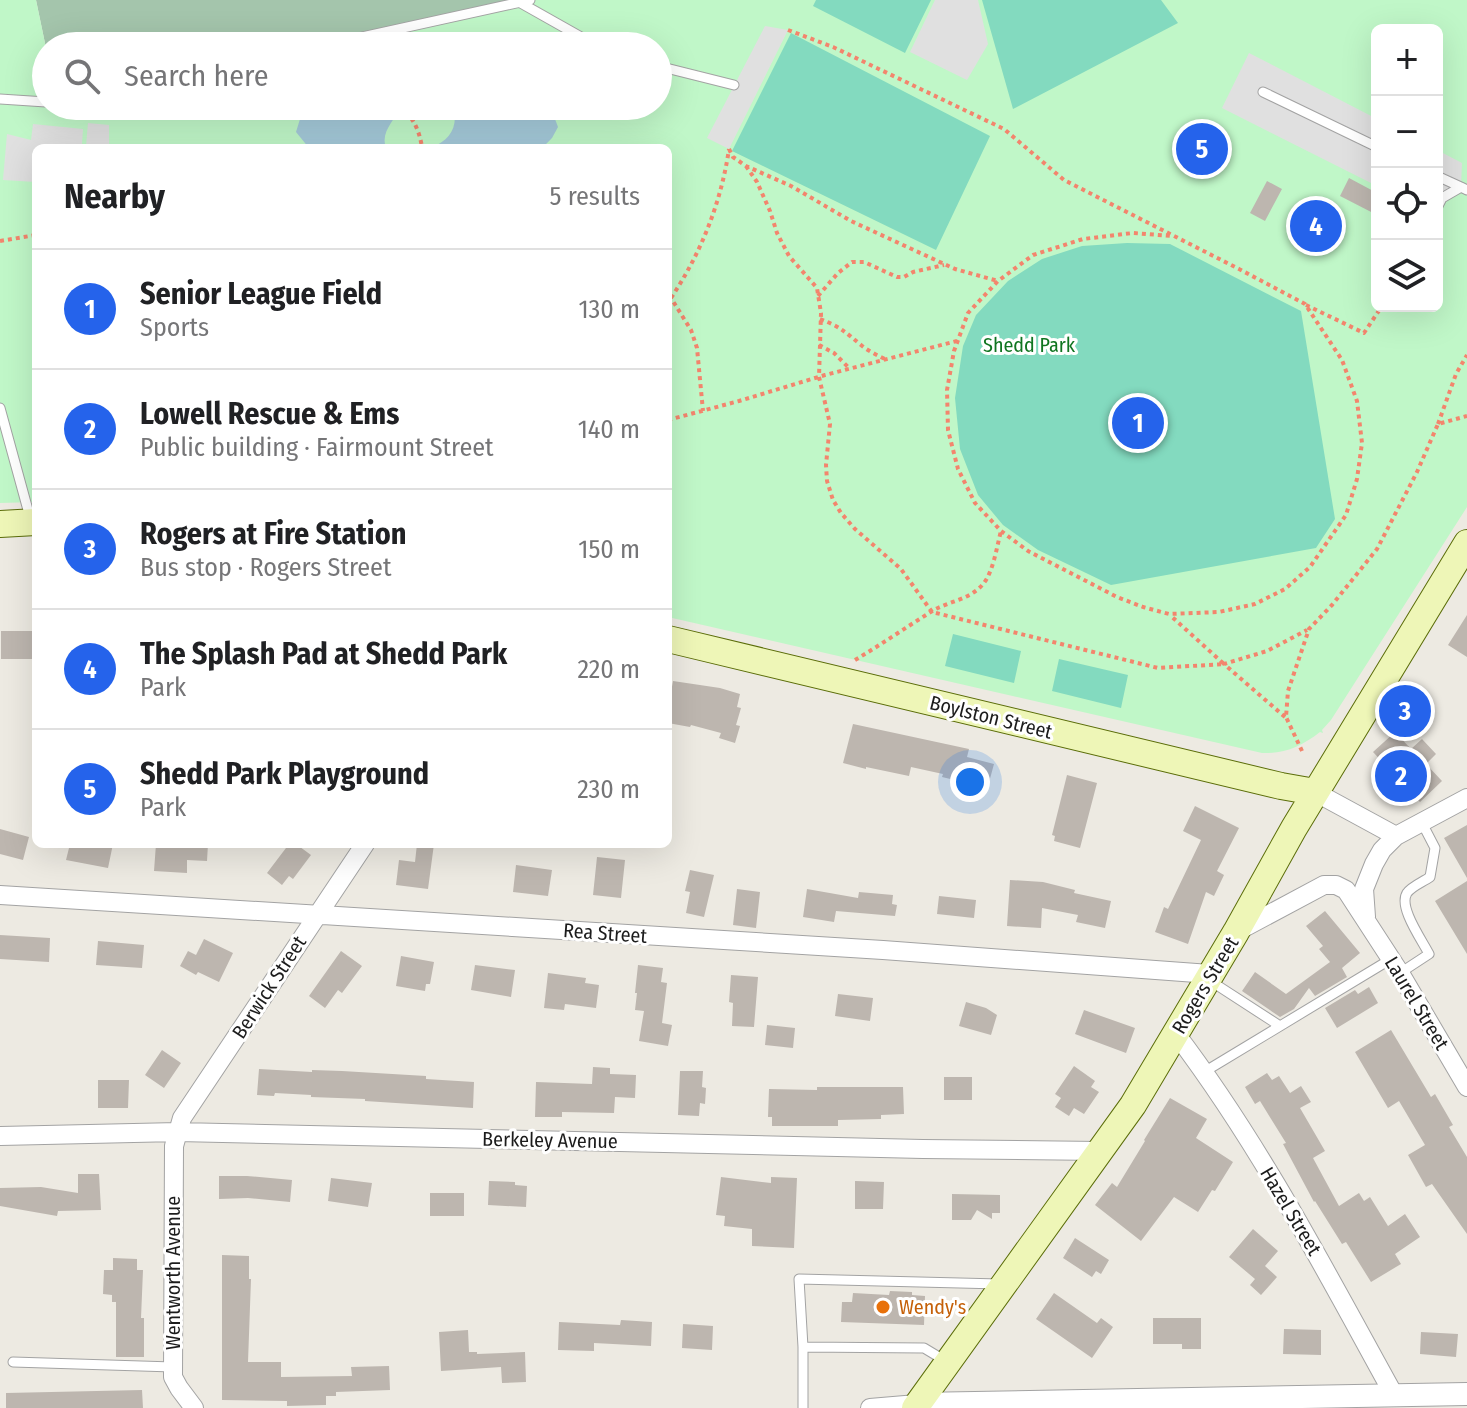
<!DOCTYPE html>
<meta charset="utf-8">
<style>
:root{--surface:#fff;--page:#f2f2f2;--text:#202124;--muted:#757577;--line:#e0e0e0;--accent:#2563eb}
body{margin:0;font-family:"Fira Sans Condensed",sans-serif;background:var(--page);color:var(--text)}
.controls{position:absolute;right:24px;top:24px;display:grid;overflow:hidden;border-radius:12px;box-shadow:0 8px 32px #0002}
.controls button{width:72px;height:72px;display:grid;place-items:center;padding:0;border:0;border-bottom:2px solid var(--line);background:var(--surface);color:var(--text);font:40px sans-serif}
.you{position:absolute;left:970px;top:782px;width:28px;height:28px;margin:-20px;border:6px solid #fff;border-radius:50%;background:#1a73e8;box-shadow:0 0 0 12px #1a73e833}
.badge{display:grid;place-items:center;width:52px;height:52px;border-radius:50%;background:var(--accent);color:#fff;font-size:26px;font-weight:700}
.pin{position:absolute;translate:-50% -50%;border:4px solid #fff;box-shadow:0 2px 8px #0006}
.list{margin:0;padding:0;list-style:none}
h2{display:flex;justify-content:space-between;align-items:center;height:104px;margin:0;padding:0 32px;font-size:34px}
h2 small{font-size:26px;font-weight:400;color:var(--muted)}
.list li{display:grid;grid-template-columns:52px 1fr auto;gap:24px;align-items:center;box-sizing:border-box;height:120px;padding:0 32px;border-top:2px solid var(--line)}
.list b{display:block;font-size:30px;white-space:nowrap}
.list p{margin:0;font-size:26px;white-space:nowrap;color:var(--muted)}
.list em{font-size:26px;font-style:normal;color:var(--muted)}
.icon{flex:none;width:44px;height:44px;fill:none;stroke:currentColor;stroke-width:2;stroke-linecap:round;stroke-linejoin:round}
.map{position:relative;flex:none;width:1467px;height:1408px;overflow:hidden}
.search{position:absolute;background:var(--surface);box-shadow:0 8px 32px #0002;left:32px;top:32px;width:640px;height:88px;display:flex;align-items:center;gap:20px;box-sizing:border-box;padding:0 28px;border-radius:44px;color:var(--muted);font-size:30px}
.panel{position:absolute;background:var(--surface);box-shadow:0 8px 32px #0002;left:32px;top:144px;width:640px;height:704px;border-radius:12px}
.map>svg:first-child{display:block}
.cemetery{fill:#a4c5ac}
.park{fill:#c0f7c8;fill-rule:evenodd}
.pitch{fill:#83dabf}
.parking{fill:#e0e0e0}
.water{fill:#a4c9d9}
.building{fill:#bdb6af}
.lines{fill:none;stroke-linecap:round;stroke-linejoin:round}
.service-casing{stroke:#a3a3a3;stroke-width:11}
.minor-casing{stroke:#a3a3a3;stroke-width:20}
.tertiary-casing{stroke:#a3a3a3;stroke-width:24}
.secondary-casing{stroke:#5b6d09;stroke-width:28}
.path{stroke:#f3856d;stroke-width:4;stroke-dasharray:4 4;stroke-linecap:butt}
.service{stroke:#fff;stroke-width:9}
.minor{stroke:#fff;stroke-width:18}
.tertiary{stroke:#fff;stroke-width:22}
.secondary{stroke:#eef6b7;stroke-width:26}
.food-dot{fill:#e8710a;stroke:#fff;stroke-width:3}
.labels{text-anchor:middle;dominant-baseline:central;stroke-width:6;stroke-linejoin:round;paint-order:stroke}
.park-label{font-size:20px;fill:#107520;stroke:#fff}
.street-label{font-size:20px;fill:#1c1c1c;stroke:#fff}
.food-label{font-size:20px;fill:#c56008;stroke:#fff;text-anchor:start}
</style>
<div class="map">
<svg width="1467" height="1408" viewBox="0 0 1467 1408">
<rect width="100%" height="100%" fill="#edeae2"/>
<path class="cemetery" d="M36,0h494l-240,46h-244v2z"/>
<path class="park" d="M0,0h36l10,48v58h612v-60h-368l240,-46h937v507l-136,213 -9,10 1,3 -3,-1c-18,14 -35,22 -58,21l-594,-136v-469h-632v354l-36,1zM1377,30h60v276h-60z"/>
<path class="pitch" d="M816,0h115l-26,53 -92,-47z
M982,0h179l17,23 -165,86z
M791,33l199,103 -54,114 -204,-99z
M1127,243l43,1 131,67 34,208 -19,29 -205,37 -73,-35 -35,-25 -25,-30 -18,-46 -5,-51 8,-52 13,-31 32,-34 34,-22 40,-13z
M953,634l68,17 -7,32 -69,-17z
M1059,659l69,16 -7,33 -69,-17z"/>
<path class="parking" d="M935,0h43l10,44 -21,36 -57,-28z
M765,26l23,4 -59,119 -22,-11z
M1249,53l128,66v67l-155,-78z
M88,123l21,2v23h-73v34l-33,-2 4,-46 24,6 2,-16 50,5 -1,15 4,2z
M1437,150l25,13 -1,24 -24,21z"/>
<path class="water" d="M314,106h87c-6,15 -21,25 -15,42h-77l-13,-16 4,-13z
M453,106h92l10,13 3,8 -6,11 -10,10h-111c19,-8 28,-21 22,-42z"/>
<path class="building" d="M1349,178l28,15v22l-37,-19z
M1267,181l15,8 -17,32 -15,-8z
M1467,615v42l-19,-12z
M1,631h33v28h-33z
M673,681l47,7 20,6 -3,13 4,1 -5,17 4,1 -5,17 -16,-5 2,-5 -30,-8 -1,2 -22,-4v-14z
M853,724l116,25 -2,8 27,7 -6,22 -20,-5 -1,2 -25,-6 1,-3 -32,-7 -2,9 -43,-9v2l-23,-6z
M1395,732l16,17 11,-10 14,15 -10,10 16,17 -22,21 -16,-16 -8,7 -14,-15 8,-8 -17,-18z
M1067,775l30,8 -17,65 -26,-7 1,-5 -3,-1z
M1195,806l44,22 -22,43 7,4 -10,21 -8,-4 -18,52 -33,-12 9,-25 4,2 33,-69 -18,-9z
M1467,825v53l-23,-40z
M0,829l29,8 -6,23 -23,-6z
M70,844h43l-5,24 -42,-8z
M156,844h52l-1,17 -20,-1v13l-33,-2z
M289,844h7l15,11 -18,24 -4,-3 -7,9 -15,-12z
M417,844h17l-6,45 -32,-4 3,-25 16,2z
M597,857l28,3 -4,38 -28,-3z
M516,865l36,5 -4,26 -35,-4z
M690,870l24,5 -10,42 -18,-4 4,-21 -5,-1z
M1010,880l33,2 32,8 -1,3 37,8 -6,27 -29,-6 2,-7 -36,-7 -1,20 -34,-2z
M1467,881v73l-32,-53z
M737,889l23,3 -4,36 -23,-3z
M807,889l51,9 1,-6 34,3 -1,9 5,1 -2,11 -59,-5 -2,11 -31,-5z
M939,896l37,4 -2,18 -37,-4z
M1325,911l35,42 -18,15 5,9 -32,19 -6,-8 -15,21 -14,8 -38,-26 13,-19 31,22 44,-32 -11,-13 4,-3 -17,-20z
M0,935l50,3 -1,24 -49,-3z
M204,939l29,14 -14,29 -21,-10 -2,3 -16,-9 8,-15 8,4z
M98,941l46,4 -2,23 -46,-3z
M341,951l21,15 -20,27 -4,-3 -13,18 -16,-12z
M401,956l33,6 -4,22h-4l-1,7 -29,-5z
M475,965l40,5 -4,27 -40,-7z
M638,965l25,3 -2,14 6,1 -5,40 10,2 -4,21 -29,-5 5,-30 -9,-1 2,-17h-2z
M548,973l38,5 -1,5 14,2 -3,23 -31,-4 -1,6 -20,-2z
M731,975l27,2 -4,50 -22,-1 1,-23 -4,-1z
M1369,987l9,16 -41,25 -12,-20 30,-18 3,4z
M838,994l35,4 -3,23 -35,-5z
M966,1002l20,6 11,7 -6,20 -32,-9z
M1084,1010l51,18 -9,25 -51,-19z
M767,1025l28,3 -2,20 -28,-3z
M1391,1030l40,67 4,-3 18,31 -4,2 18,30v77l-35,-50 -6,3 -18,-32 17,-10 -26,-44 -11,7 -33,-56z
M162,1050l19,13 -17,25 -19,-13z
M1074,1066l21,15 -4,6 8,5 -15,22 -10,-6 -5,8 -14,-9 6,-9 -6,-4z
M593,1067l17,1v6l26,1 -1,23 -20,-1 -1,16 -52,-1v5h-27l1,-35 56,2z
M259,1069l53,3v-2l30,1 84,5v3l48,3 -1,26 -108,-7v-2l-54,-2v-2l-36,-2 -1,3 -17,-1z
M680,1071h23l-1,16 4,1 -1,16 -5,-1 -1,13 -21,-1z
M1267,1073l5,7 7,-4 11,17 11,-7 10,16 -11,6 25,43 -12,7 26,48 20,-13 5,8 6,-4 18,29 17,-12 15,23 -25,17 6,10 -30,18 -25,-40 -4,2 -27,-43 -1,1 -31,-58 3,-1 -26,-42 -5,3 -10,-17z
M944,1077h28v23h-28z
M98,1080h31l-1,28h-30z
M817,1087h86l1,27 -23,1v4l-43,1v6h-66v-9h-4l1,-28 48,1z
M1170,1098l37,21 -11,19 37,24 -18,29 -3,-1 -14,22 -24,-15 -33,44 -46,-36 17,-22 5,4 28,-46 -1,-1z
M78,1174h21l2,36 -43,1 -1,5 -57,-10v-18l41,-1 37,6z
M219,1176h28l45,4 -2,22 -42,-4 -29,1z
M721,1177l50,6v-6l26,1 -3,70 -42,-2v-17l-28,-3 1,-10 -9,-1z
M331,1178l41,5 -4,24 -40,-6z
M489,1181l26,1v3l12,1 -1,21 -38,-2z
M855,1181l29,1 -1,27h-28z
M430,1193h34v23h-34z
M952,1194l48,1v18h-8v6l-15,-9 -6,10h-19z
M1253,1229l25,22 -13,15 12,11 -16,18 -11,-10 5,-6 -26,-22z
M1075,1238l34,22 -8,14 -5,-3 -4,6 -29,-19z
M222,1255l27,1v23h2l-3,83h33v15l71,-1 -1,-9 38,-1 1,24 -54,2v4h-10v9l-39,1v-5l-65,-1z
M113,1258l24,1v11h6l-2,48h3v39h-28v-55h-4v-7l-9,-1 1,-24h9z
M890,1291l22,1v3l13,1 -1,29 -83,-3 1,-20h10l1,-9 36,2z
M1054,1293l43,30 4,-5 12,9 -21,31 -56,-39z
M1153,1318h48v31h-19v-5h-29z
M621,1320l31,2 -1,24 -57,-3v8l-36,-1 1,-28 61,3z
M683,1324l30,2 -1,24 -30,-2z
M1284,1329l37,1v25l-38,-1z
M468,1330l1,22h8v2l48,-2 1,30 -24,1 -1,-16 -60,4 -2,-39z
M1421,1332l37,2 -2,23 -36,-3z
M142,1390l1,18h-137v-15z"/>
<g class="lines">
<g class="service-casing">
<path id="service" d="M519,2l78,44
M321,46l209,-46
M658,66l76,19
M1263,92l114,55
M0,99l46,3
M1437,176l24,11
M1437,208l5,-10 19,-11 6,3
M0,408l31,113
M1400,973l29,-19c-7,-14 -31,-47 -22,-61 5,-7 16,-11 23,-16l5,-29 -13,-25
M1209,980l71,46
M1204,1072l187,-113
M803,1347l121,1 20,12
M13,1362l160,5
M803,1408v-61l-4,-68 201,5"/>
</g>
<g class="minor-casing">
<path id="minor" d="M1315,792l81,44
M0,895l883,55 327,24
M1366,917l-2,-28 10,-25 8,-14 14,-14 71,-38
M1236,932l88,-47h12l10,5 54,83 67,114
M1176,1034c85,112 150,238 218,361
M0,1136l178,-4 745,17 177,2
M194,1408l-15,-20 -6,-11 1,-231 8,-28 183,-274
M870,1408l47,-4"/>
</g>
<g class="tertiary-casing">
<path id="tertiary" d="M917,1404l550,-10"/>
</g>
<g class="secondary-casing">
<path id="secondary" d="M0,524l36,-2
M668,639l613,147 34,6
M915,1408l218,-303 103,-173 58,-104 173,-285"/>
</g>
<path class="path" d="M788,30l45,17 171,82 60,51 175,89 66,35 37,56 15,41 5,42 -5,36 -11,36 -36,52 -25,22 -30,15 -36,8 -50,2 -26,-7 -26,-10 -89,-46 -27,-20 -26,-28 -17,-34 -10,-39 -1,-40 7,-39 14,-38 30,-32 35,-26 50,-16 50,-6 39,3
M401,106c13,13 18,24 21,41
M729,149l4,8 13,9 45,20 60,35 104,48 43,12
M746,166l11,16 13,29 7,22 12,23 28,32 4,25 -2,64 11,47 -4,41 1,16 6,19 8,13 14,16 46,40 31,43 226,56 66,-4 -53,-48
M0,241l36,-6
M818,296l20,-23 14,-11h12l33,15h7l9,-5 31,-7
M668,298h3l20,32 6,18 6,63
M671,298c30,-45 50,-95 58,-149
M1306,305l58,28 18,-27
M820,319c21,8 25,13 41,26 7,6 16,10 24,14
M819,345l15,8 15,15
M668,420l71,-19 86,-26 132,-34
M1438,424l18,-50 11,-19
M855,660c27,-16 53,-34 79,-50 16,-9 37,-11 49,-26 10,-11 14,-38 18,-53
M1285,717l-61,-53 43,-13 40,-21
M1302,751l-16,-34 2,-26 21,-62 23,-24 45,-56 40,-77 21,-48 29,-8"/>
<use href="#service" class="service"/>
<use href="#minor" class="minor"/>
<use href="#tertiary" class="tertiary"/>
<use href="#secondary" class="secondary"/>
</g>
<circle class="food-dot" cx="883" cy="1307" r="8"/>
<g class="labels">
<g class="park-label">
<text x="1029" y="345">Shedd Park</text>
</g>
<g class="street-label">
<text transform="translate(991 717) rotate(14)">Boylston Street</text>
<text transform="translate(605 933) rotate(4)">Rea Street</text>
<text transform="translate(1205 985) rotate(-59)">Rogers Street</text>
<text transform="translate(269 987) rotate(-57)">Berwick Street</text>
<text transform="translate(1417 1003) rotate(59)">Laurel Street</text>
<text transform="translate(550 1140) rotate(1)">Berkeley Avenue</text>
<text transform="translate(1291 1211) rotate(59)">Hazel Street</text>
<text transform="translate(173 1273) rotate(-90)">Wentworth Avenue</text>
</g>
<g class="food-label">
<text x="899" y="1307">Wendy's</text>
</g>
</g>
</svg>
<div class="controls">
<button>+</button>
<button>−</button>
<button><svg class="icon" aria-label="locate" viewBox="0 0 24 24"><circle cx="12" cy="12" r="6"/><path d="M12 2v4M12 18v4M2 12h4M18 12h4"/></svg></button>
<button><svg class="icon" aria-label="layers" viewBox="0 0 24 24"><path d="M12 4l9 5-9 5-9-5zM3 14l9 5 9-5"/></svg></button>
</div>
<div class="you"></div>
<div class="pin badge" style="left:1138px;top:423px">1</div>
<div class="pin badge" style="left:1401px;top:776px">2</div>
<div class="pin badge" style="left:1405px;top:711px">3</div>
<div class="pin badge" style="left:1316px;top:226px">4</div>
<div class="pin badge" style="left:1202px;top:149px">5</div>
<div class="search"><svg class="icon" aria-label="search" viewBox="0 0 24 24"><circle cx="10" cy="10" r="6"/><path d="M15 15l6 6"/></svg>Search here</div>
<section class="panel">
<h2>Nearby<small>5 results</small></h2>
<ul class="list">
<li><span class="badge">1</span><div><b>Senior League Field</b><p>Sports</p></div><em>130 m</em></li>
<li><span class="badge">2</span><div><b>Lowell Rescue &amp; Ems</b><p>Public building · Fairmount Street</p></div><em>140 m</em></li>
<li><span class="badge">3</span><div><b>Rogers at Fire Station</b><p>Bus stop · Rogers Street</p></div><em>150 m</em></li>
<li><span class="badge">4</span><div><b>The Splash Pad at Shedd Park</b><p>Park</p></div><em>220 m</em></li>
<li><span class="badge">5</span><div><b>Shedd Park Playground</b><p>Park</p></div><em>230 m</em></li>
</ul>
</section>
</div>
